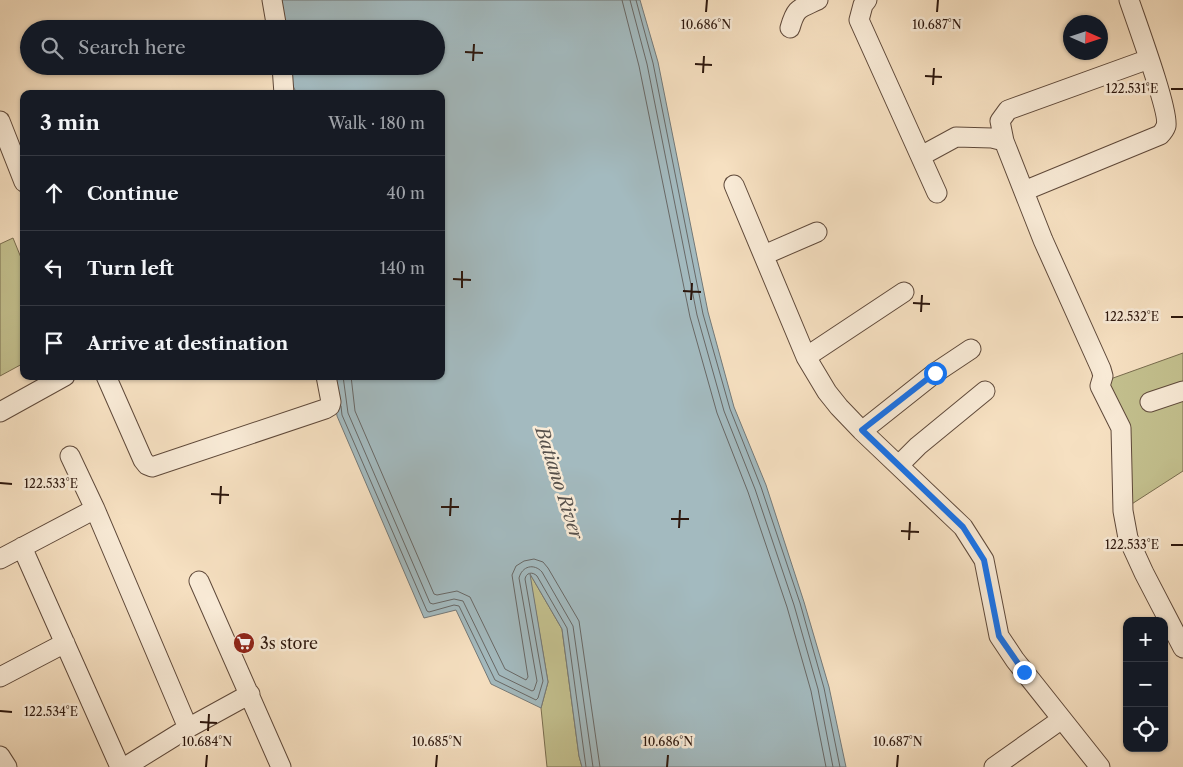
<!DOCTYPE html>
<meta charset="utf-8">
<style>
:root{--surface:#171b24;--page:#242831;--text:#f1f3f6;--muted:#9ea1a6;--line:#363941}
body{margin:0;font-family:"Libre Caslon Text",serif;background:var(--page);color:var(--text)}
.controls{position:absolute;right:15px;bottom:15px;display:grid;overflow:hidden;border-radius:10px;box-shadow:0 1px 4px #0004}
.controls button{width:45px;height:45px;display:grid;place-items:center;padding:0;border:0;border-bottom:1px solid var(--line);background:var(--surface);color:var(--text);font:25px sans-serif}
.compass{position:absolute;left:1063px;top:15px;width:45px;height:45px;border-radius:50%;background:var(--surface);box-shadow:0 1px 4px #0004;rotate:93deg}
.stop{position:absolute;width:15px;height:15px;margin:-11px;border:4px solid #1a73e8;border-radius:50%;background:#fff}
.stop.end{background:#1a73e8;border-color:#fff;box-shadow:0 1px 5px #0008}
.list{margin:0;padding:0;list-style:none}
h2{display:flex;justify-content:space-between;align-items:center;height:65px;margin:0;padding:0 20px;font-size:21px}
h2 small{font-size:16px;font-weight:400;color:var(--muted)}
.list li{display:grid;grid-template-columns:32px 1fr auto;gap:15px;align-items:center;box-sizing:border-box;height:75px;padding:0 20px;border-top:1px solid var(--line)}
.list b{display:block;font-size:19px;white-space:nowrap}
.list em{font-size:16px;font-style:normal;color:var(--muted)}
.icon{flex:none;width:28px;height:28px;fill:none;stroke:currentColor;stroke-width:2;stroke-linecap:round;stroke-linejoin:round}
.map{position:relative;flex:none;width:1183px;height:767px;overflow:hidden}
.search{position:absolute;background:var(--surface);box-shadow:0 1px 4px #0004;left:20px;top:20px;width:425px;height:55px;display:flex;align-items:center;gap:12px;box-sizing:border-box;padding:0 18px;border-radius:28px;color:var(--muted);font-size:19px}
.panel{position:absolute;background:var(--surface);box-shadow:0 1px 4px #0004;left:20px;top:90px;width:425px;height:290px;border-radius:10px}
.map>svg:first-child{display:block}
.green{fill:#c3c08e;stroke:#786c4e}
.water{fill:#a3babf;stroke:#747978}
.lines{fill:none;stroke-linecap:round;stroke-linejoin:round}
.shore{stroke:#686866;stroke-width:1}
.minor-casing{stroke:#5f493a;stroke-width:21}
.minor{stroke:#f9ebd7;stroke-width:19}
.route{stroke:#1a73e8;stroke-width:6}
.ticks{fill:none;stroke:#2d170d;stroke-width:2}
.labels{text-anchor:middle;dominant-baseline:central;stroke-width:5;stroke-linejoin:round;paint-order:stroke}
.poi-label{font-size:16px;fill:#2d170d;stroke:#f9ebd7;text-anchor:start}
.water-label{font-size:18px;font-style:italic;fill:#56504b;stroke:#f9ebd7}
.ticks-label{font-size:12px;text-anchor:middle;fill:#2d170d;stroke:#f9ebd7;stroke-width:5;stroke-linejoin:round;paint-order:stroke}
</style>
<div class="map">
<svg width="1183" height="767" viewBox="0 0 1183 767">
<rect width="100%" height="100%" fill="#f6e0c1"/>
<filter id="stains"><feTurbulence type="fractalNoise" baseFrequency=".004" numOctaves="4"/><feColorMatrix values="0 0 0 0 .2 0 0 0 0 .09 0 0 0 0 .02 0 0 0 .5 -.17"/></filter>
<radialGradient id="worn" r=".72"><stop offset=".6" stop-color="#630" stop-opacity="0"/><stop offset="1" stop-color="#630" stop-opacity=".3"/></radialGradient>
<path class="green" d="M13,238l11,27v98l-24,13v-132z
M1183,353v118l-59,38v-80l-22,-47z
M529,572l33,57 17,127 3,11h-35l-6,-59 7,-26z"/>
<path class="water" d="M276,0h364l18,62 50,250 26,95 32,78 38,117 25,85 17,80h-264l-3,-11 -17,-127 -32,-55 18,108 -7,26 -50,-24 -35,-74 -32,8 -87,-202 -5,-40h109v-282h-144l-4,-8 -4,-20h147v-37h-154z"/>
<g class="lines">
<path class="shore" d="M622,0l17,66 51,251 27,96 31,79 39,115 24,84 15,76
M630,0l17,64 50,251 27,96 31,78 39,116 24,84 15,78
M636,0l17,63 50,251 27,95 31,78 39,116 24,85 16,79
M343,376l5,37 82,190 3,1 21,-5 9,2 36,74 33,16 2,-1 3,-9 -18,-103c3,-12 15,-15 23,-6l31,54 20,141
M351,376l4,35 79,183 3,1 20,-4 13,6 35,72 21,11 2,-3 -16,-102 4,-9 8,-5 10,-2 9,3 5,6 31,53 21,146
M341,406l1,9 85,196 2,1 25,-7 5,1 36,74 41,20 2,-2 5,-17 -18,-102c1,-6 7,-8 12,-3l30,52 19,139"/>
<g class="minor-casing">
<path id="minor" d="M272,0l5,29
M867,0l-4,5 -4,15 78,173
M790,28c6,-21 9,-19 28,-28
M282,66l2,28
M0,121l24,61
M1004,141l-4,-20 8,-11 141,-51
M921,156l35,-19 36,1 12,3 39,99 58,129 2,7 -3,10 21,42 2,83 5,27 16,35 39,75
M734,185l72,172 21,35 12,15 23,24
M1024,191l136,-56c2,-2 5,-6 6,-9 4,-13 -31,-108 -37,-126
M764,255l53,-23
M971,349l-36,24 -73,58 101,96 21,33 15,76 16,24 85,107
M806,357l98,-65
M106,376l37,84 4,5 5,2 173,-58 5,-3 1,-4 -5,-26
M1150,402l33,-11
M0,412l65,-36
M70,456l25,53 93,219
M899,465l19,-19 67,-55
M22,547l98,220
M0,559l95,-50
M199,581l82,186
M0,677l65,-34
M0,756l7,11
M125,767l63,-39 62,-34
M994,767l68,-48"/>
</g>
<use href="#minor" class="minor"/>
</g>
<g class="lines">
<path class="route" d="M935,373l-73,57 101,97 21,33 15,76 25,36"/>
</g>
<path class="ticks" d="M706,12l1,-12M937,12l1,-12M465,52l18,1M473,61l1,-17M695,64l17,1M703,73l1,-17M925,76l17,1M933,85l1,-17M1171,89h12M453,279l18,1M462,288v-17M683,291l18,1M691,300l1,-17M913,303l17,1M921,312l1,-17M1171,317h12M0,483l12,1M211,494l18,1M220,504l1,-18M441,507h18M450,516l1,-18M671,519h18M679,528l1,-18M901,531l18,1M909,540l1,-18M1171,545h12M0,711l12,1M200,722l17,1M208,731l1,-17M206,767l1,-12M436,767l1,-12M667,767l1,-12M897,767l1,-12"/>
<defs>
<g id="supermarket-disc" transform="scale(1.125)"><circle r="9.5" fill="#8f2418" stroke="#f9ebd7"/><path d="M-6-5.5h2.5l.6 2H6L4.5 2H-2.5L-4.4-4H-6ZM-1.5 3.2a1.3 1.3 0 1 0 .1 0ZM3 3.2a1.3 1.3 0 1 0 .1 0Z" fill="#fff"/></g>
</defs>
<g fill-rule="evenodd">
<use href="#supermarket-disc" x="244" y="643"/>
</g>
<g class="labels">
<g class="poi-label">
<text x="260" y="643">3s store</text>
</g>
<g class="water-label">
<text transform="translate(559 483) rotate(72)">Batiano River</text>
</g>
</g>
<g class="ticks-label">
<text x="706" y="29">10.686°N</text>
<text x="937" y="29">10.687°N</text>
<text x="1132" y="93">122.531°E</text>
<text x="1132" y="321">122.532°E</text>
<text x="51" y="488">122.533°E</text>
<text x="1132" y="549">122.533°E</text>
<text x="51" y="716">122.534°E</text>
<text x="207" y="746">10.684°N</text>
<text x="437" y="746">10.685°N</text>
<text x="668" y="746">10.686°N</text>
<text x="898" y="746">10.687°N</text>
</g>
<rect width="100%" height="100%" filter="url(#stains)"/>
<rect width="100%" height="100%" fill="url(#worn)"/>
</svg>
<div class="controls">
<button>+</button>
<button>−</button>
<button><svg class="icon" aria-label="locate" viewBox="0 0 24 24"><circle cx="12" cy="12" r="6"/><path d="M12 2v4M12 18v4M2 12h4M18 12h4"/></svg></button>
</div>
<svg class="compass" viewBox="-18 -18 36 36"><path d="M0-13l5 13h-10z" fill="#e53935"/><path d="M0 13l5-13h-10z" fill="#9ea1a6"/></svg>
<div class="stop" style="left:935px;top:373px"></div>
<div class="stop end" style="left:1024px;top:672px"></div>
<div class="search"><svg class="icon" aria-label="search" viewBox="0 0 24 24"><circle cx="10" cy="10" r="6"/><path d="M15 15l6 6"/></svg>Search here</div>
<section class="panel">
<h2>3 min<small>Walk · 180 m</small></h2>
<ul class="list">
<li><svg class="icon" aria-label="ahead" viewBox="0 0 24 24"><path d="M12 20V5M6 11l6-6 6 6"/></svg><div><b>Continue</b></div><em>40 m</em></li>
<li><svg class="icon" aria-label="left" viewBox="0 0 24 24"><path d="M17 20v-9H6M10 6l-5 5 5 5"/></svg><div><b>Turn left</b></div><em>140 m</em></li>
<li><svg class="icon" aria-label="arrive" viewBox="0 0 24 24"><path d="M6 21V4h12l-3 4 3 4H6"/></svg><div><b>Arrive at destination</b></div></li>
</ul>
</section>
</div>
